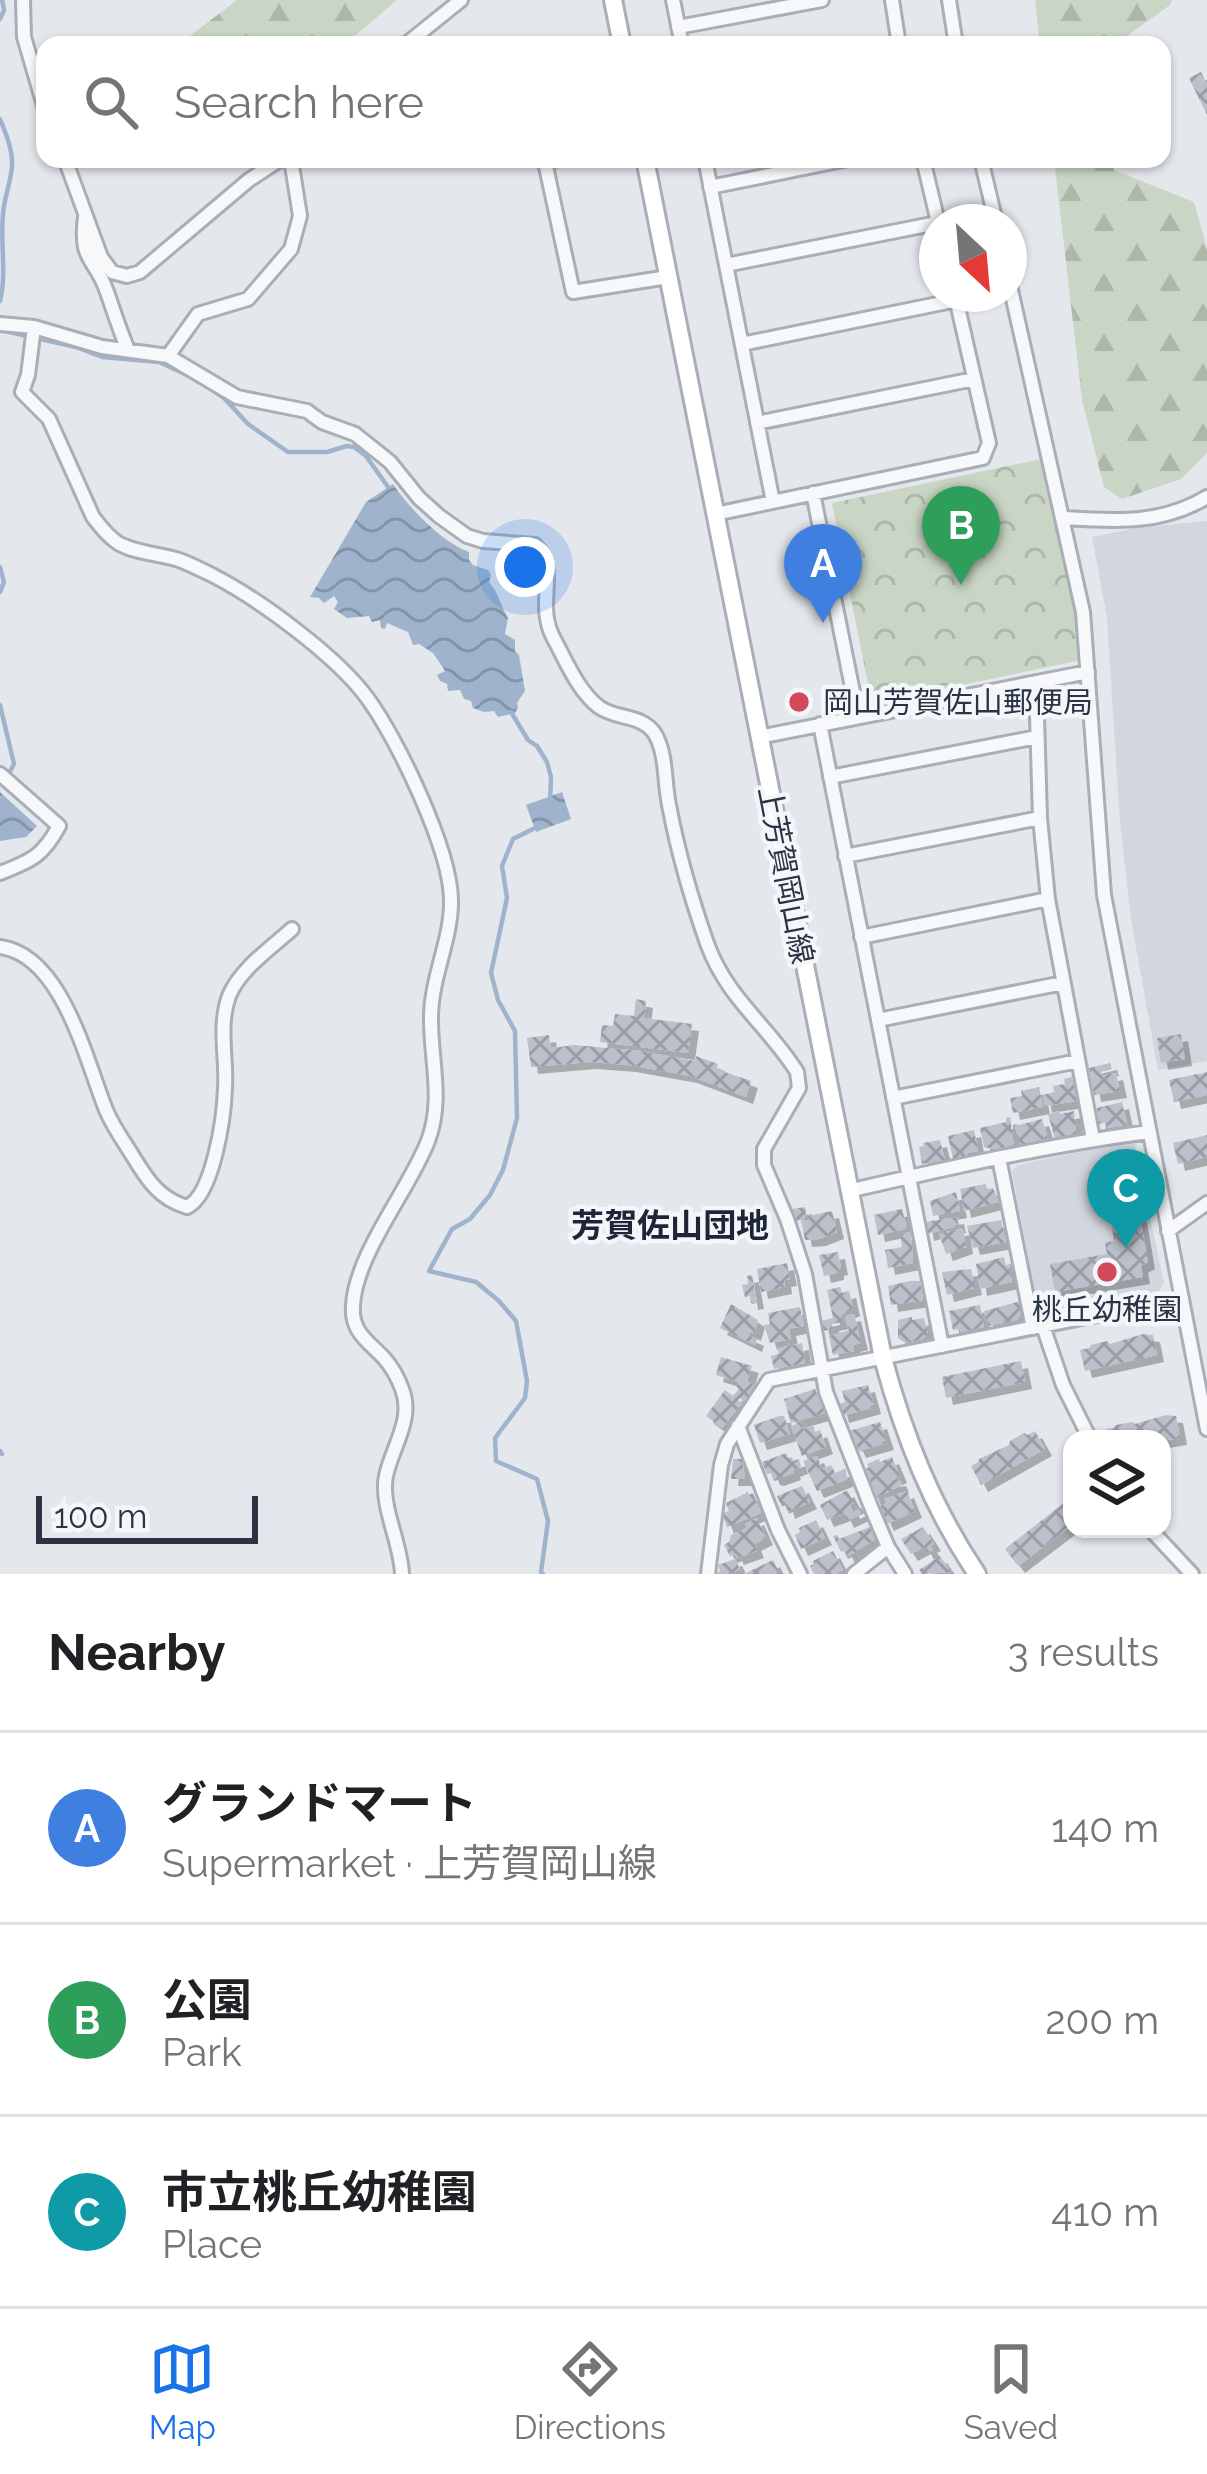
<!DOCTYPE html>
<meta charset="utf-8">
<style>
:root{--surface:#fff;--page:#f6f6f6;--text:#202124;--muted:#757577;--line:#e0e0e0;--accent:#1a73e8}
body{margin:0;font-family:Raleway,"Noto Sans JP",sans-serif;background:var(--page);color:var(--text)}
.controls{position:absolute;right:36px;bottom:36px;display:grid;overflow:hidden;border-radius:24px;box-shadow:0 3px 9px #0004}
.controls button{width:108px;height:108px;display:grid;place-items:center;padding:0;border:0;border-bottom:3px solid var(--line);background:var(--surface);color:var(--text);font:60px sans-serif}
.compass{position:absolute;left:919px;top:204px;width:108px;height:108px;border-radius:50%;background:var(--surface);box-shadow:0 3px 9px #0004;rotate:154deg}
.scale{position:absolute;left:36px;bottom:30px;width:222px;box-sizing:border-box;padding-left:12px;border:6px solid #2b3445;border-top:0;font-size:33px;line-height:42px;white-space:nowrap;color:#2b3445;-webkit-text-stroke:9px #f4f6f9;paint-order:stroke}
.you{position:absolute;left:525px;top:567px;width:42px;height:42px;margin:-30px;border:9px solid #fff;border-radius:50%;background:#1a73e8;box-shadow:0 0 0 18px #1a73e833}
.badge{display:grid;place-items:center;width:78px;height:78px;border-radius:50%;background:var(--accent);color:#fff;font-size:39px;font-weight:700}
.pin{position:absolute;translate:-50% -99px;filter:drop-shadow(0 3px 6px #0008)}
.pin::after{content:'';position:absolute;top:63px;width:42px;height:36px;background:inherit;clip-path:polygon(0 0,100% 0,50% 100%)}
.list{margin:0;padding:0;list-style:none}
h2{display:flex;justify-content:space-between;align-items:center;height:156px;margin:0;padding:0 48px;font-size:51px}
h2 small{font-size:39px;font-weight:400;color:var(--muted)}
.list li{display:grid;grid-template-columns:78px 1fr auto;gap:36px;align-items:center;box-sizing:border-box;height:192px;padding:0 48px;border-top:3px solid var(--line)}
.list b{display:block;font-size:45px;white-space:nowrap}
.list p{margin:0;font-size:39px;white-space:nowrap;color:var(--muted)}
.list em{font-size:39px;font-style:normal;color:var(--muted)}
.icon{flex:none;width:66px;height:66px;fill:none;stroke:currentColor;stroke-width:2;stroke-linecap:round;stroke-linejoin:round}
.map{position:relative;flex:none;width:1207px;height:1574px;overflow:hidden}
.search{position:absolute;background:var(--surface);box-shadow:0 3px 9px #0004;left:36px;right:36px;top:36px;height:132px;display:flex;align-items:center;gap:30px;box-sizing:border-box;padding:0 42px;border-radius:24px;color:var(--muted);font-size:45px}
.sheet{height:732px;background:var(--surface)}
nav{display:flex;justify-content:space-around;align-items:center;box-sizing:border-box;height:168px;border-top:3px solid var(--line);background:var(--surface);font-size:33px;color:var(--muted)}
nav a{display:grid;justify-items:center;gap:6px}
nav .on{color:var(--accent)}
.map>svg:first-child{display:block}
.built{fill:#d2d6de}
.forest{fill:url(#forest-firs)}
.park{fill:url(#park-crowns)}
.water{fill:url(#water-waves)}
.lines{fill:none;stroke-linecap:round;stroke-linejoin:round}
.stream{stroke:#9fb4cc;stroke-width:4.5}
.building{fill:url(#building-cross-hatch);filter:url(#shadow)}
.minor-casing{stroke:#a9aeb7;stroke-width:18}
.secondary-casing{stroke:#a9aeb7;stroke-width:22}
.minor{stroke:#f7f8fa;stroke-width:12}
.secondary{stroke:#fff;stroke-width:16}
.poi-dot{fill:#d1495b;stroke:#f4f6f9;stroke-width:4.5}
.labels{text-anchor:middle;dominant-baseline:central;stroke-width:9;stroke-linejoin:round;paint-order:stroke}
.poi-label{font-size:30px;fill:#2b3445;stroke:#f4f6f9;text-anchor:start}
.street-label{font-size:30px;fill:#2b3445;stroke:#f4f6f9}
.neighbourhood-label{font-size:33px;font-weight:bold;fill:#1d2536;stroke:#f4f6f9}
</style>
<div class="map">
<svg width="1207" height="1574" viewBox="0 0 1207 1574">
<defs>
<pattern id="forest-firs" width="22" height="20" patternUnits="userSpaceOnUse" patternTransform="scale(3)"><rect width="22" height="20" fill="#c9d6c5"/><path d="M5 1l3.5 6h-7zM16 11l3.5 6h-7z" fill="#adb8ab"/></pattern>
<pattern id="park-crowns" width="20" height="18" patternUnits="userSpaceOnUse" patternTransform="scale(3)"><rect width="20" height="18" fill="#c9d6c5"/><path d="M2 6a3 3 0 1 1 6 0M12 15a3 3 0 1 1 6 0" fill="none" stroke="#adb8ab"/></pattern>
<pattern id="water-waves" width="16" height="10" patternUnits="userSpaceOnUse" patternTransform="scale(3)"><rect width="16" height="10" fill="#9fb4cc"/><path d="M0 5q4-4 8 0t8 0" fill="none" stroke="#8293a7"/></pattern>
<pattern id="building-cross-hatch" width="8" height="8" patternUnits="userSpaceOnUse" patternTransform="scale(3)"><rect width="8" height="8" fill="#bbc0ca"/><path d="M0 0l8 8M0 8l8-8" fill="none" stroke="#989da6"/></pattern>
<filter id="shadow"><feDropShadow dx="7" dy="7" stdDeviation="0" flood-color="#0004"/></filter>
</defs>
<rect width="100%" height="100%" fill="#e4e7ec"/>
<path class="built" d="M1207,521v540l-49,9 -27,-151 -11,-96 -13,-206 -15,-80 44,-9z
M1134,1141l30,142 -8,12 -113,20 -5,-3 -26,-141 5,-5 9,-3z"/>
<path class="forest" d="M237,0h160l-41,35 -26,10h-152z
M1035,0h137l-2,5 -56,40h-74z
M1054,159h50l12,12 78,31 13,47v204l-26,26 -59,20 -18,-12 -22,-87z"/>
<path class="park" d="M1041,459l34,145 6,56 -209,44 -40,-201z"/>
<path class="water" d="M393,484c16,24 49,58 76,68v8l4,5 15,5 3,5 -2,7c10,11 11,23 19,36l-3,16 10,6v11l4,4 6,36 -8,12 1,5 -3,5 -17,4 -4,-6 -10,1 -11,-4 -2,-7 -7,-2 -4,-9 -12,1 -1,-7 -7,-3 -3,-6 8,-4 -12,-18 -14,-9 -6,1 -5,-13 -21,-9 -2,6 -4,-1 -1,-8 -8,2 -3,-6 -22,2 -13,-9 4,-7 -4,-6 -10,7 -5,-5 -9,-1 56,-95z
M0,792l37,34 -11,11 -26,4z
M562,792l9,27 -35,13 -10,-27z"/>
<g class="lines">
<path class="stream" d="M0,19l4,-9 -2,-10
M0,119c6,15 13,31 12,47 -1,16 -8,32 -9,48 -3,29 4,59 -3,87
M0,330l76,17 26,10 57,5 37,17 28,19 24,26 40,28h39l20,-6 7,1 12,9 22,31
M0,567l4,15 -4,10
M0,705l14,59 -6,11
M511,712l17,28 9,6 10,16 4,15 -1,24
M537,827l-24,12 -11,27 5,32 -16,75 7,27 17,31 2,87 -14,52 -13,25 -20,24 -18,10 -23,42 47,11 23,19 17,20 11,60 -2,17 -30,40 1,23 41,18 11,42 -7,51 2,2
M0,1451l2,3"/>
</g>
<path class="building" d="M1201,72l6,12v31l-18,-37z
M636,999l10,2 -2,17 48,6 -4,29 -88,-11 2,-17 11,1 2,-12 19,2z
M1181,1034l4,25 -24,4 -4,-25z
M549,1035l2,13 23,-3 67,6 54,10 1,-5 22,8 -2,5 35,12 -5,16 -56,-21 -61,-11 -40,-3 -58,5 -4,-29z
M1110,1063l2,6 -11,3 1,4 14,-3 4,18 -26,4 -5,-27z
M1207,1072v23l-33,7 -5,-22z
M1072,1077l5,24 -32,5 -2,-11 11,-3 -1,-6 12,-2 -1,-5z
M1039,1087l4,20 -30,6 -3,-15 12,-2 -1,-5z
M1122,1102l5,23 -19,3 -1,-6 -8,2 -2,-16z
M1060,1111v3l14,-3 2,23 -21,5 -7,-25z
M1010,1117l4,30 -21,2 -9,-2 -4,-19 26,-6v-4z
M1042,1119l6,19 -28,8 -5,-20z
M974,1130l4,21 -11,2 1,4 -15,2 -5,-23z
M1207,1135v22l-29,7 -5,-21z
M940,1140l5,20 -23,4 -3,-17 5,-1 -1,-3z
M986,1184l1,5 6,-1 6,14 -35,9 -4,-22z
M956,1192l4,19 -27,5 -3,-15z
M805,1207l1,7 -3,7 6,-1 -1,-4 24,-5 5,21 -18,7 -14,1 -4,-20 -4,1 -5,-12z
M902,1209l5,20 -29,6 -4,-20z
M1140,1215l8,47 -7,4 2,11 -88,15 -5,-28 57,-10 -2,-11 9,-2 -3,-21z
M957,1217l2,9 -32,8 -2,-12z
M1001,1220l5,22 -33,6 -6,-22z
M963,1228l3,19 -20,7 -7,-20z
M911,1232l2,31 -25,5 -3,-18 17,-3 -2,-13z
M838,1252l3,16 -4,1v4l-13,3 -5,-21z
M1004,1257l2,9 5,-1 1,4 -3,1 3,12 -32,7 -4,-25z
M787,1263l3,16 -6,1 1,7 -24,5 -4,-23z
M971,1269l4,19 -28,7 -5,-23z
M752,1275l5,27 -6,1 -1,-7 -5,1 -3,-12 6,-1 -1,-8z
M910,1281h10l3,19 -32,5 -3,-19z
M840,1287l2,6 7,-2 4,18 -12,6 1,7 -10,2 1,5 -10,2 -2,-10 12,-3 -6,-28z
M1021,1301l1,11 -5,8 -29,6 -4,-15z
M731,1304l27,16 -4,14 -4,-2 -2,3 9,4 -2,6 -35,-17z
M980,1305l4,22 -23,5 -1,-3 -7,1 -4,-19z
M800,1307l4,19 -15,3 2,10 -21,4 -6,-18 6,-1 -2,-11z
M854,1314l7,29 -8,2 1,6 -21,4 -4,-19 20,-6 -5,-14z
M912,1317v3l12,-2 4,16 -5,5 -18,4 -7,-5v-18z
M1143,1334l10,1 4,20 -72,16 -5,-21 9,-2 2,-3 16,-4 3,3z
M802,1343l3,20 -31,6 -3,-13 8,-2 -1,-6z
M721,1357l31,9 -5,15 10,7 -13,14 -4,-4 -2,2 4,3 -20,25 -16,-12 19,-26 8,6 6,-7 -3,-3 3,-4 -23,-7z
M1021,1361l4,21 -79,16 -4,-21z
M868,1385l6,22 -32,9 -3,-12 6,-2 -3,-11z
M815,1389l10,24 -34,10 -7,-24z
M1166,1415l10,1 4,22 -18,3v-2h-54l-2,-10 8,-1 2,-3 16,-3 3,2z
M779,1416h5l6,18 -30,9 -6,-18z
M801,1422l2,7 10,-4 2,7 5,-2 6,17 -24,9 -11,-30z
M880,1422l7,21 -28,8 -3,-7 -2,1 -5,-14z
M1035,1431l10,18 -64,36 -10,-19 7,-4 1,-3 30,-14 1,-4 14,-8 4,2z
M786,1453l2,5 4,-1 1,4 6,-2 2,8 -8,3 1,3 -17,6 -4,-1 -2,-5 -4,1 -5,-12z
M817,1456l4,10 -2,4 12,-5 4,8 10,-4 3,10 -31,12 -14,-30z
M892,1457l8,19 -9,4 8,-1 3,6 -28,14 -11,-29 6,-3 -2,-3 12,-5 1,3z
M733,1459h9l3,20h-14z
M802,1486l8,16 -22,10 -2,-7 -4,2 -5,-11z
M847,1490l7,13 -4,2 3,7 8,-4 3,5 -17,8 -3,-7 -17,6 -7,-15z
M907,1491l8,20 -28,13 -8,-17 8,-4 -3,-4z
M748,1492v3l5,-2 8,20 -34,14 -3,-8v-6l5,-2 -3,-8z
M1069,1499l3,4v22l-54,41 -13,-17z
M757,1518l9,20 -12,6 3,7 -20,7 -2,-4 -5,2 -6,-11 5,-3 2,-7 16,-7 -2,-4z
M816,1520l9,18 -24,11 -6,-14 5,-3 -1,-4z
M870,1527l6,12 -28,17 -3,-6 -4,2 -8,-16 4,-1 2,4z
M923,1527l11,17 -4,2 3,4 -6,3 -3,-6 -13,7 -10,-15z
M833,1551l10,19 -8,4h-21l-4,-8 4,-2 -1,-3z
M940,1556l11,16 -29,2 -3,-4z
M735,1559l5,10 -10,5h-17l7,-3 -2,-6z
M773,1560l7,14h-36z"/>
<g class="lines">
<g class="minor-casing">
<path id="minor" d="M23,0l1,37 21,72
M673,0l9,45
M892,0l7,45
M949,0l7,45
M678,27l144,-27
M405,45l56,-45
M65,159l36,98 11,15 15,4 13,-4 109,-92 32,-21
M559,159l-14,3 28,130 95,-15
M705,159l68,343
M923,159l15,63
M981,159l15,63
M710,187l138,-28
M85,217c-6,45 10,40 22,75 7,20 13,39 21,58
M726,265l211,-42
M1009,281l74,331 21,283 103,534
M0,324l34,3 68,20 66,9 69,41 70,14 15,11 33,12 35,28 29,36 20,18 28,20 16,5 52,4c26,27 -1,57 19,94 12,22 24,52 45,68 18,13 43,7 56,27 12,21 9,48 14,71 9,48 23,96 39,141 20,53 61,81 89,126l2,16 -35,61v16l23,54 18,55 21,118 45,115 17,40 17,27
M34,327l-6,48 -6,17 27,27 44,98c7,9 14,19 25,26 17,10 42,11 61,17 11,4 23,10 33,15 47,24 126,82 156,124 30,41 82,150 83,200 1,39 -19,76 -20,116 -1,43 13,84 -3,126 -19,49 -73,114 -75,165 -2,26 15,35 31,52 8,9 14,20 18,31 12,30 -10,58 -16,87 -6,29 15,67 16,98
M742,344l215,-44
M168,356l30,-42 50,-15 43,-50 9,-33 -9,-57
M757,423l217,-44
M813,493l45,224
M715,514l268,-56 6,-15 -34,-149
M1063,518c51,3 98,7 144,-21
M1036,682l4,136 8,81 45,240
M820,724l122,622
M759,737l329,-65
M0,774l59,52c-16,30 -28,35 -59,47
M830,777l207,-40
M845,856l195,-38
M861,937l187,-38
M0,947c62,8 86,113 106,163 7,17 19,33 28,48 14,23 26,41 53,49 26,-12 37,-89 38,-119 2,-30 -7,-62 4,-92 11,-27 42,-48 63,-67
M878,1020l185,-37
M893,1098l185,-37
M999,1158l34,170
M848,1191c100,-23 200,-46 301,-59
M1168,1231l39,-28
M1043,1326l20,59 27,54
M738,1426l40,104 22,44
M1150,1529l42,45
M708,1574l13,-109 6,-21 42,-64 413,-82
M854,1574l34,-27"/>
</g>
<g class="secondary-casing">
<path id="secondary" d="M613,0l9,45
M645,159l238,1199c21,78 49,149 94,216"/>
</g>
<use href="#minor" class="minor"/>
<use href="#secondary" class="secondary"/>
</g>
<g class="poi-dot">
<circle cx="799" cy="702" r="12"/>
<circle cx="1107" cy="1272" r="12"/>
</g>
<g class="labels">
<g class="poi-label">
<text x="823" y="702">岡山芳賀佐山郵便局</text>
<text x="1107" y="1309" text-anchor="middle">桃丘幼稚園</text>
</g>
<g class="street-label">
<text transform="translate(786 875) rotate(79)">上芳賀岡山線</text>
</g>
<g class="neighbourhood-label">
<text x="670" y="1225">芳賀佐山団地</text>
</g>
</g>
</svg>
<div class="controls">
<button><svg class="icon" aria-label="layers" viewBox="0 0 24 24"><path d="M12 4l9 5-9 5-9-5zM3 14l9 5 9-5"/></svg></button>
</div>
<svg class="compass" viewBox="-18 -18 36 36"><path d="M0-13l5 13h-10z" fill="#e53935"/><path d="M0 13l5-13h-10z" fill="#757577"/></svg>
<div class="scale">100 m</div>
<div class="you"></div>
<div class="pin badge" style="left:823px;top:623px;background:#3f7fe0">A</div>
<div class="pin badge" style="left:961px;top:585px;background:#2e9e5b">B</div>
<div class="pin badge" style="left:1126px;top:1248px;background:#0f9aa8">C</div>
<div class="search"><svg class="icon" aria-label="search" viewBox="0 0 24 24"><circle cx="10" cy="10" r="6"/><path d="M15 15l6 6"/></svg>Search here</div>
</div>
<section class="sheet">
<h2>Nearby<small>3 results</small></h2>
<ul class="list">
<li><span class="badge" style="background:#3f7fe0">A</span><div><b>グランドマート</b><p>Supermarket · 上芳賀岡山線</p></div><em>140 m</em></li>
<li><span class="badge" style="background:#2e9e5b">B</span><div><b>公園</b><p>Park</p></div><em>200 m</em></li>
<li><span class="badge" style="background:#0f9aa8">C</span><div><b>市立桃丘幼稚園</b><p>Place</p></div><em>410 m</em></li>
</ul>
</section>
<nav>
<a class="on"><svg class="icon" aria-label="map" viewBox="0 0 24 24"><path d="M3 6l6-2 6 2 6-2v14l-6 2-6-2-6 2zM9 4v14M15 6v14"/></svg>Map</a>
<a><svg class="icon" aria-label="directions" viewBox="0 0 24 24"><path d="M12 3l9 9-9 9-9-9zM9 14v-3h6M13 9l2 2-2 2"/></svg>Directions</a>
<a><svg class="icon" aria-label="saved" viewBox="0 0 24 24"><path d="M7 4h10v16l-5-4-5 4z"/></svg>Saved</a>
</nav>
